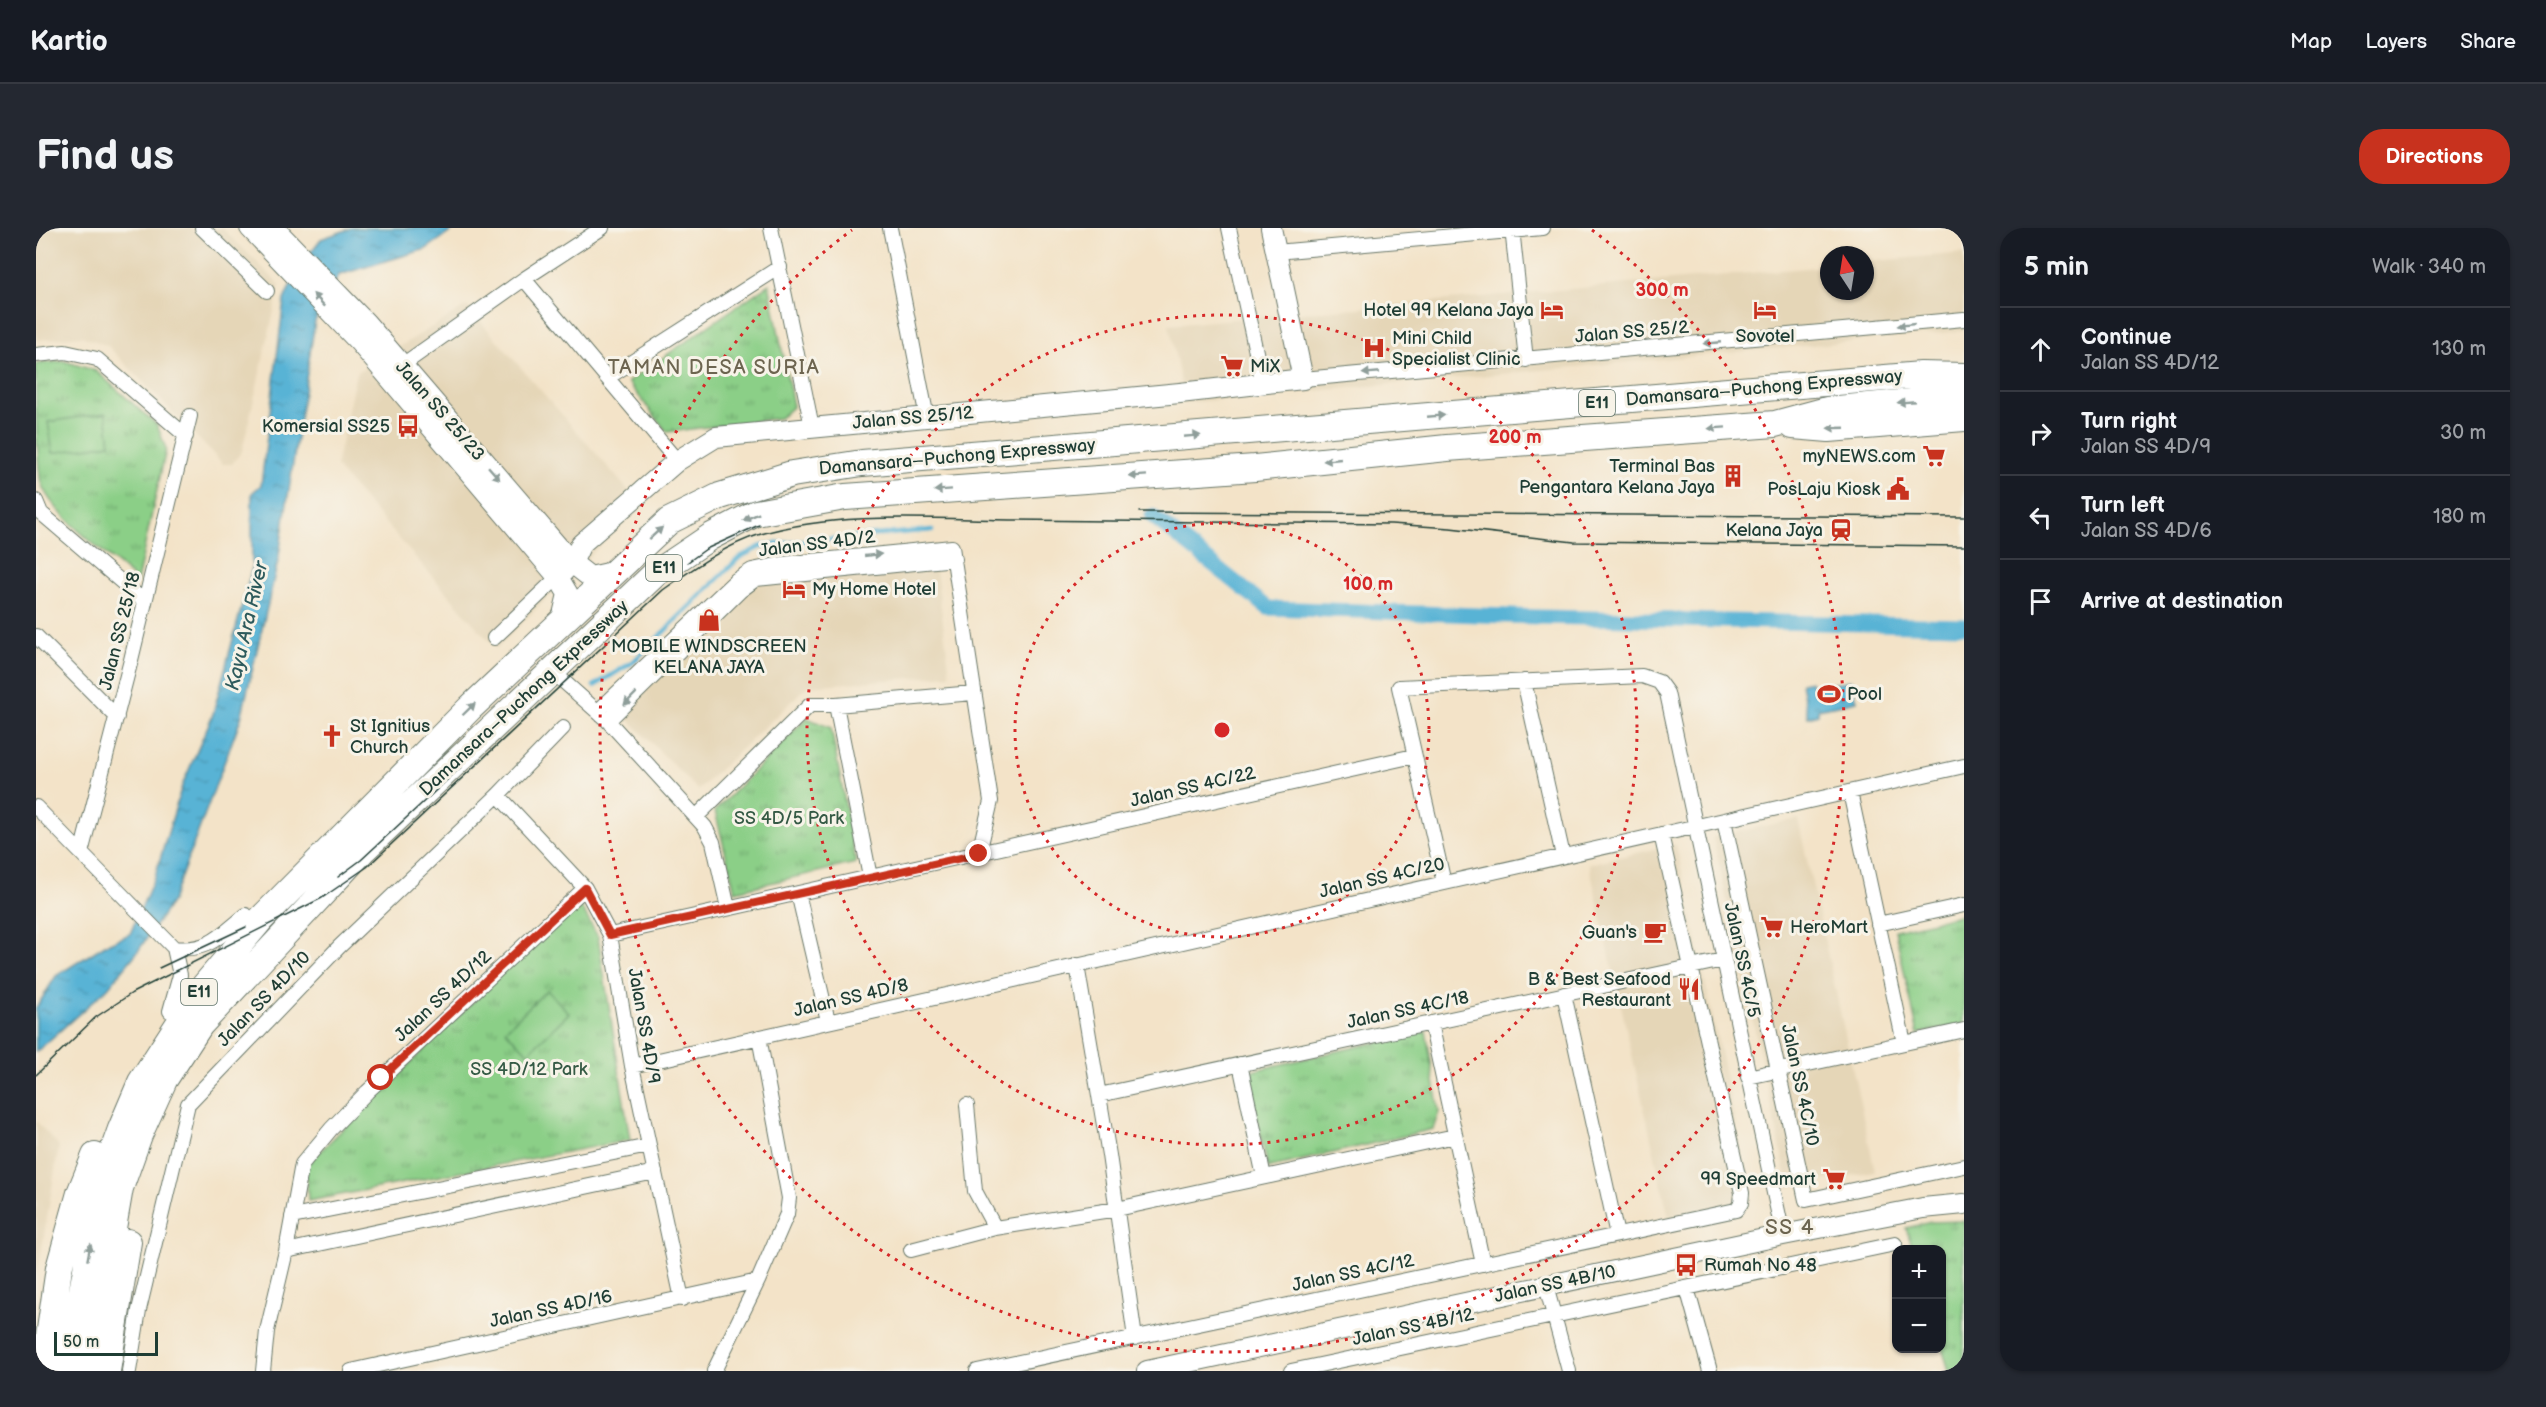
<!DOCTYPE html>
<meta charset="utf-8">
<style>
:root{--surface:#171b24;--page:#242831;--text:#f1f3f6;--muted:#9ea1a6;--line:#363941;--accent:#c8321e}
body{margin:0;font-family:"Balsamiq Sans",sans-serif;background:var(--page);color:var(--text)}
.controls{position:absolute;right:18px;bottom:18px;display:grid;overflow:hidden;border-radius:12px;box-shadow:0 2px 4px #0004}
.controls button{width:54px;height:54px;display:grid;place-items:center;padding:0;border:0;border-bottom:2px solid var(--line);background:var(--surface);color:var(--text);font:30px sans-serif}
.compass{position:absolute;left:1784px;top:18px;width:54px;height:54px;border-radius:50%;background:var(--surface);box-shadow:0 2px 4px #0004;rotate:348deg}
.scale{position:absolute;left:18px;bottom:15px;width:104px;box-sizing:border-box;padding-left:6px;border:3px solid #1f3d34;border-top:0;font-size:16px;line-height:21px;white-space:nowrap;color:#1f3d34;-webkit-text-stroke:4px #f7f3e8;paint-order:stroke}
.stop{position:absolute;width:18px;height:18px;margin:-14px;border:4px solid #c8321e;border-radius:50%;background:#fff}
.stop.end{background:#c8321e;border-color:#fff;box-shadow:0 2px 6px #0008}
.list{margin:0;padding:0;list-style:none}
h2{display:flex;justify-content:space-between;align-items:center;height:78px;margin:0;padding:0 24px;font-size:26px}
h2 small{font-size:20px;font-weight:400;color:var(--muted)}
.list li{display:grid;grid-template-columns:39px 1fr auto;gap:18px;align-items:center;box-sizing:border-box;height:84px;padding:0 24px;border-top:2px solid var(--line)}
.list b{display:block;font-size:22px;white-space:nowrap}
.list p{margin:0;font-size:20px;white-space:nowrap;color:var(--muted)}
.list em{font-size:20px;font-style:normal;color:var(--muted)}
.icon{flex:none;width:33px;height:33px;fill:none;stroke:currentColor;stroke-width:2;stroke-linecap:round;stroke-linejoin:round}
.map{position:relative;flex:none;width:1928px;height:1143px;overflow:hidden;border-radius:24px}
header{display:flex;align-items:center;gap:36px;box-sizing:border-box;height:84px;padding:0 30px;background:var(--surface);border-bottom:2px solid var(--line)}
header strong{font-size:28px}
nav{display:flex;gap:33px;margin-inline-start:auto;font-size:21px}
.intro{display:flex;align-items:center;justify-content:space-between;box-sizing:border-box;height:144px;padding:0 36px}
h1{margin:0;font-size:42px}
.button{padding:15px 27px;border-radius:24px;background:var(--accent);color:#fff;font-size:21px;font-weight:700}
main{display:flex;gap:36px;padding:0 36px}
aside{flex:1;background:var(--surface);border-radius:24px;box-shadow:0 2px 4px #0004}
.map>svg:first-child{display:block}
.built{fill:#e5d6b7}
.park{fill:url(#park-tufts);stroke:#55865e;stroke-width:1.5}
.pitch{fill:#8bcf87;stroke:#55865e;stroke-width:1.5}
.water{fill:url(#water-ripples);stroke:#3c7884;stroke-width:1.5}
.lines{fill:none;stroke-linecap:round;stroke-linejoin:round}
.stream{stroke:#58b3d5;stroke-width:4.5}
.canal{stroke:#58b3d5;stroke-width:15}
.street-casing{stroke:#697768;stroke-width:16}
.secondary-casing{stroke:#697768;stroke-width:22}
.highway-casing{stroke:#697768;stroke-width:28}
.street{stroke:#fff;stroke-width:14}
.secondary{stroke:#fff;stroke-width:20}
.highway{stroke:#fff;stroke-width:26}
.tram{stroke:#1f3d34;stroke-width:1.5}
.oneway{fill:#8f9e9a}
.route{stroke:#c8321e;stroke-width:8}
.ring{fill:none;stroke:#d62828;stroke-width:3;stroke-dasharray:3 6}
.labels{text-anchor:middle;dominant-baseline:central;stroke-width:6;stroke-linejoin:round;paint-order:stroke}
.shield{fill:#f7f3e8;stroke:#60746a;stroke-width:1.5}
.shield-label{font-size:16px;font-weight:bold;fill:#1f3d34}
.poi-label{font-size:18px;fill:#1f3d34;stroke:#f7f3e8;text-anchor:end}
.street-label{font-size:18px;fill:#1f3d34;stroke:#f7f3e8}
.park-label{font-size:18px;fill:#355a45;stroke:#f7f3e8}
.neighbourhood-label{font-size:20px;letter-spacing:1.5px;fill:#6d6550;stroke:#f7f3e8}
.water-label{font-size:20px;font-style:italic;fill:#2d5a5c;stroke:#f7f3e8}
.quarter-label{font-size:21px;letter-spacing:1.5px;fill:#6d6550;stroke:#f7f3e8}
.centre{fill:#d62828;stroke:#f7f3e8;stroke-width:3}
.ring-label{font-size:18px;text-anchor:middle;font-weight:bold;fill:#d62828;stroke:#f7f3e8;stroke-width:6;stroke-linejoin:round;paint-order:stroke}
</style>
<header>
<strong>Kartio</strong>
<nav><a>Map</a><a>Layers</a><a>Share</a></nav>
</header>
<div class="intro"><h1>Find us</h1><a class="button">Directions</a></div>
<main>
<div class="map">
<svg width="1928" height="1143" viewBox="0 0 1928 1143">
<defs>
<pattern id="park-tufts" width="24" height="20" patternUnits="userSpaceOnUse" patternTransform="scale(1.5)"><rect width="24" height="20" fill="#8bcf87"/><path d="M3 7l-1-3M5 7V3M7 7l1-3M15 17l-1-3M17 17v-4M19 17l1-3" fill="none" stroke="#71a96f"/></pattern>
<pattern id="water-ripples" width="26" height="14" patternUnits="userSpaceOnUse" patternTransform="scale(1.5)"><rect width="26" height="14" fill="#58b3d5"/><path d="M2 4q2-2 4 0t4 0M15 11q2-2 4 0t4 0" fill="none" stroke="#4893ae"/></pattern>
</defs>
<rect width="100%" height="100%" fill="#f7f3e8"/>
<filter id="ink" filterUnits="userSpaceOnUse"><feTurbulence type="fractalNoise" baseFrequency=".0167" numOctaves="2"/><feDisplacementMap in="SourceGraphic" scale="12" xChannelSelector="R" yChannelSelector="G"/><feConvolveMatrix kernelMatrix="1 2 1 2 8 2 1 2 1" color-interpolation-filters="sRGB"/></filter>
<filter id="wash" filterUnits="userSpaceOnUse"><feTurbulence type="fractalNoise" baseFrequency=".008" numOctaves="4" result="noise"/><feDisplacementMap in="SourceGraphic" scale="24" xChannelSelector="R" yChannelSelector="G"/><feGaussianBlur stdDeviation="1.35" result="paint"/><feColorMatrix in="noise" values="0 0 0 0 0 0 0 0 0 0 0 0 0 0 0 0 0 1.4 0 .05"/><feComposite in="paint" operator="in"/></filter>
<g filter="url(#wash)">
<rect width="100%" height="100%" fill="#f3e3c8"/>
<path class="built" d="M0,0h186l58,57 -38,166 -10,13h-9l-115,-118 -26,-10 -46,4z
M1928,25v78l-779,72 -16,-78 660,-59v25h36v-29z
M431,78l174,199 -145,144 -160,-182 20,-94z
M898,327l16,120 -142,11 -110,104 -84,-85 133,-127z
M1762,591l77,352 -86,16 -76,-350z
M1640,616l76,357 -83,17 -80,-354z
M0,893l23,25 -23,137z"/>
<path class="park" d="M733,56l24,122 -13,12 -113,14 -39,-50z
M28,133l32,10 61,54 9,24 -29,132c-26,-24 -85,-66 -96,-98 -5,-26 -5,-88 -5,-119z
M771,490l24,10 25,135 -121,28 -20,-80z
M541,672l21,37 32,203 -322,61 -2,-36z
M1928,686v110l-46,10 -23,-104z
M1390,803l13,81 -6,17 -165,39 -21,-96z
M1928,993v150h-15l-7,-24v-97l-29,-1 -7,-21 25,-6z"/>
<path class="pitch" d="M70,185l4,31 -57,9 -5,-31z
M511,762l22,23 -41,40 -23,-23z"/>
<path class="water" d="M316,0h104l-30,21 -87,26 -24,46 -37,240 -37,157 -69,183 -34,50 -30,37 -72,64v-44l20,-32 49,-31 25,-11 25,-58 27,-90 31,-72 39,-146v-75l9,-8 23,-185 15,-33 22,-28z
M1816,452l5,21 -39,8v5l-10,3 -7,-34 10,-2 2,7z"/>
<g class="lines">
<path class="stream" d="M558,458l39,-24 107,-105 24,-12 168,-15"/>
<path class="canal" d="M1116,288l116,92 272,9 424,9"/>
</g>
</g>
<g filter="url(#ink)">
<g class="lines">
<g class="street-casing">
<path id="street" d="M166,0l65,63
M735,0l41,199
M854,0l37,190
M1193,0l34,156
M1476,0l14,132
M1240,24l267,-24
M488,51l153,182
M0,127l29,-3 32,7 89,77
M365,138l123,-87 78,-51
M571,150l173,-111
M1267,151l661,-60
M0,273l5,12 104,89
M0,408l81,81
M458,410l64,-61
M516,443l56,50 97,106 8,15 15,66
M1488,453l39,175
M800,477l34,172
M562,483l138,-131 16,-10 30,-6 170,-17 39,254 -12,52
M572,493l132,-130 16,-12 199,-20
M1814,564l54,251
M462,567l87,93 25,47 22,131 50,233
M0,579l138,141 6,27 -10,36
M661,588l113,-111h26l137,-12
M1688,592l82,380 158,-34
M45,625l50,-193 59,-244
M1408,655l-45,-196 243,-11 17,6 8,11 116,542
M762,665l30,128
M1842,696l86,-19
M574,707l804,-179
M138,720c35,4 47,-13 72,-33
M1041,737l32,190 26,183
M1528,766l53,241
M1395,795l52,241
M1204,836l24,113
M596,838l1332,-300
M1712,849l216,-47
M1063,867l624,-135
M931,877l8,86 20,37
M256,989l357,-71
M875,1022l84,-22 122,-19 338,-73
M250,1023l369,-79
M1510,1058l23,85
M1651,1060l23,83
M93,1143l10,-61 49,-206 151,-157 159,-152 65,-67
M227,1143l4,-40 19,-80 16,-87 29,-35 36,-37 218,-204
M315,1143l407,-90
M678,1143l44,-90 29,-67 2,-16 -30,-161
M941,1143l759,-161 5,-7 1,-10 -81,-359
M1255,1143l604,-127"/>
</g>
<g class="secondary-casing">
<path id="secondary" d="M214,0l109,114 199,235 10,17 -7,29
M238,0l92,95 206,240 18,14 23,-5
M522,349l14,-14 9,-19 96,-83 39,-24 464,-44 123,-14 -32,-151
M1111,1143l636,-136 140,-27 41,-4"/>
</g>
<g class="highway-casing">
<path id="highway" d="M1757,198l36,3 135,-11
M8,1143l15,-103 21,-75 15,-37
M31,1143l36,-192 18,-50 20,-47 59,-91 61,-72 209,-211 199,-187 51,-25 72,-22 70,-11 1059,-88 43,1
M52,1143l32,-183 19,-53 25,-55 36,-55 164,-176 291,-275 55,-37 46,-24 89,-16 410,-29 192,-20 328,-24 52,-14 137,-13
M71,1143l21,-129"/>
</g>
<use href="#street" class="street"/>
<use href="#secondary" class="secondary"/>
<use href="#highway" class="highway"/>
<path class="tram" d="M1103,284l825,5
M652,334l18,-13 53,-24
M302,649l23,-17 100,-93
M123,740l87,-41
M0,847l60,-58 36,-24 190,-95 45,-31 296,-277c31,-22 62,-45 98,-56 78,-23 173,-15 253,-14 126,1 251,3 377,4l59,4 124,14 390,4"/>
</g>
<defs><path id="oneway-solid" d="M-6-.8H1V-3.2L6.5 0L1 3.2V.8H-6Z" transform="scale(1.5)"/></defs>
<g class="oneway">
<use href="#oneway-solid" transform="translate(283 72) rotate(-133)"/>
<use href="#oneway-solid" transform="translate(1870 97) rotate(174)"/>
<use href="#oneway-solid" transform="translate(1676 115) rotate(175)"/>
<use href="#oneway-solid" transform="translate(1335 145) rotate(175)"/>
<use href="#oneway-solid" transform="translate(1870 174) rotate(175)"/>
<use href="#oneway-solid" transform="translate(1400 188) rotate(-5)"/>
<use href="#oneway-solid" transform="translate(1681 200) rotate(176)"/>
<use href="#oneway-solid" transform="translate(1800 200) rotate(178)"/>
<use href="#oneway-solid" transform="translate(1156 208) rotate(-5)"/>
<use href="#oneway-solid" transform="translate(1296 232) rotate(174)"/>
<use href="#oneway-solid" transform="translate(458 245) rotate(49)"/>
<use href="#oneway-solid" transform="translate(1102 248) rotate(176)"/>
<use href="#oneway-solid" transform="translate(907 262) rotate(176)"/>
<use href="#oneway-solid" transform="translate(715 289) rotate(156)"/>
<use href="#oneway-solid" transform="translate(620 305) rotate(-42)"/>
<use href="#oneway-solid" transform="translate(837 327) rotate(-6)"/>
<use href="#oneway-solid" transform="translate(594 471) rotate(135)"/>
<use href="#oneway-solid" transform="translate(433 481) rotate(-44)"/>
<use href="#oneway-solid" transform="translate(53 1024) rotate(-79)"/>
</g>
</g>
<g class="lines" filter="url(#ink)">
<path class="route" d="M345,850l204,-190 25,47 369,-81"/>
</g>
<g class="ring">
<circle cx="1186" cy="502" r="207"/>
<circle cx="1186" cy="502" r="415"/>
<path d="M1556 2A622 622 0 1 1 816 2"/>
</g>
<defs>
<g id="hotel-bare" transform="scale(1.8)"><path d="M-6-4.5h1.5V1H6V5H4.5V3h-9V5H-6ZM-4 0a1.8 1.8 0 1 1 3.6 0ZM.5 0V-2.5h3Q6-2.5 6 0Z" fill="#c8321e" stroke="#f7f3e8" stroke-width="2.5" paint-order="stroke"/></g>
<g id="hospital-bare" transform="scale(1.8)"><path d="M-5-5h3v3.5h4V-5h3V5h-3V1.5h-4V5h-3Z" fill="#c8321e" stroke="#f7f3e8" stroke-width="2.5" paint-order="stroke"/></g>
<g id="supermarket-bare" transform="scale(1.8)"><path d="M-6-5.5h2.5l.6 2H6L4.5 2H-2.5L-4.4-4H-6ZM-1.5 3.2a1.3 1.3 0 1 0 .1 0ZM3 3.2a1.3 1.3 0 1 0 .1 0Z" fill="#c8321e" stroke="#f7f3e8" stroke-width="2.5" paint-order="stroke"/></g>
<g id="bus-bare" transform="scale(1.8)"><path d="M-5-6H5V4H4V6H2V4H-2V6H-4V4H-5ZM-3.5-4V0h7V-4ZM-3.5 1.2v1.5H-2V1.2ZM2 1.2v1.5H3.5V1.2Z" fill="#c8321e" stroke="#f7f3e8" stroke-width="2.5" paint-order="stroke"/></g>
<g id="building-bare" transform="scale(1.8)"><path d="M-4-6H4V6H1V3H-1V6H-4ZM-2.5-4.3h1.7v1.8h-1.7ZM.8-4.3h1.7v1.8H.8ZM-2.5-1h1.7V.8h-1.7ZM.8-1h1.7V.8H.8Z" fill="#c8321e" stroke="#f7f3e8" stroke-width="2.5" paint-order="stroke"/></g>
<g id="civic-bare" transform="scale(1.8)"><path d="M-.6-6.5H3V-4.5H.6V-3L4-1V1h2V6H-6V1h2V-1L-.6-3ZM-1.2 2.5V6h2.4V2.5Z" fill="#c8321e" stroke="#f7f3e8" stroke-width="2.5" paint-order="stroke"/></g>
<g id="station-bare" transform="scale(1.8)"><path d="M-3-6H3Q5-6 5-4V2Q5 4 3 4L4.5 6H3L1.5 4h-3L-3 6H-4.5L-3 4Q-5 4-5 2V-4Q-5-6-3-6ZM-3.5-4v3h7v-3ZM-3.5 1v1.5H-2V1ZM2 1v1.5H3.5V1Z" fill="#c8321e" stroke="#f7f3e8" stroke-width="2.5" paint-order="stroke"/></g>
<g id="shop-bare" transform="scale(1.8)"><path d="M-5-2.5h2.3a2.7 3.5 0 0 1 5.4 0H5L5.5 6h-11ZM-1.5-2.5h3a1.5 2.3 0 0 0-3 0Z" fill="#c8321e" stroke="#f7f3e8" stroke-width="2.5" paint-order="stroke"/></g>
<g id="stadium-bare" transform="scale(1.8)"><path d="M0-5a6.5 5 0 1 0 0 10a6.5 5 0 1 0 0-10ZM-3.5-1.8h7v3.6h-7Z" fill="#c8321e" stroke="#f7f3e8" stroke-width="2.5" paint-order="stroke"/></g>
<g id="church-bare" transform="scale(1.8)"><path d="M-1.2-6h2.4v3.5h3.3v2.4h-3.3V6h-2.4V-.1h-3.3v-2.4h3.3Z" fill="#c8321e" stroke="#f7f3e8" stroke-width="2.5" paint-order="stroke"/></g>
<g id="cafe-bare" transform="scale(1.8)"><path d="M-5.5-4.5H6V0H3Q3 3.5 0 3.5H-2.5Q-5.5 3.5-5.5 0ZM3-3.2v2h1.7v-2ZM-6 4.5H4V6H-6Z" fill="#c8321e" stroke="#f7f3e8" stroke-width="2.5" paint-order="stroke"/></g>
<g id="restaurant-bare" transform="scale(1.8)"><path d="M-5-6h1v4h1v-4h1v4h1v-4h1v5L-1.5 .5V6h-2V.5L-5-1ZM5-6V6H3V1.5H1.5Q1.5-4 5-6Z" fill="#c8321e" stroke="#f7f3e8" stroke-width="2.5" paint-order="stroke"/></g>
</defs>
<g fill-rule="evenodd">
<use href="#hotel-bare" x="1516" y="82"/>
<use href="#hotel-bare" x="1729" y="82"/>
<use href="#hospital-bare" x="1338" y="120"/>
<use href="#supermarket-bare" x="1196" y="138"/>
<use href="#bus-bare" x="372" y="198"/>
<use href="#supermarket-bare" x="1898" y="228"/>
<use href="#building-bare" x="1697" y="248"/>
<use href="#civic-bare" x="1862" y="261"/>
<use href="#station-bare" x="1805" y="302"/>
<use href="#hotel-bare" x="758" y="361"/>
<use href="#shop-bare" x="673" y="392"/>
<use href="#stadium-bare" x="1793" y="466"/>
<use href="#church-bare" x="296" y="508"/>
<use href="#supermarket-bare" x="1736" y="699"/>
<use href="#cafe-bare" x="1619" y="704"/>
<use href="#restaurant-bare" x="1653" y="761"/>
<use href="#supermarket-bare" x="1798" y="951"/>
<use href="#bus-bare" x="1650" y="1037"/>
</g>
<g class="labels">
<g class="shield">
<rect x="1543" y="162" width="36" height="26" rx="4.5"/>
<rect x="610" y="327" width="36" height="26" rx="4.5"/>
<rect x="145" y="751" width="36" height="26" rx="4.5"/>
</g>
<g class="shield-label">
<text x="1561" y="175">E11</text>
<text x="628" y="340">E11</text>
<text x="163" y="764">E11</text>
</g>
<g class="poi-label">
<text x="1498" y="82">Hotel 99 Kelana Jaya</text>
<text x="1729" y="108" text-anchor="middle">Sovotel</text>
<text x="1356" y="110" text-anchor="start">Mini Child<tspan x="1356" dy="21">Specialist Clinic</tspan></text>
<text x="1214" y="138" text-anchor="start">MiX</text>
<text x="354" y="198">Komersial SS25</text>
<text x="1880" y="228">myNEWS.com</text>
<text x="1679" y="238">Terminal Bas<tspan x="1679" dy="21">Pengantara Kelana Jaya</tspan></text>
<text x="1844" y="261">PosLaju Kiosk</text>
<text x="1787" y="302">Kelana Jaya</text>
<text x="776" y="361" text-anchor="start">My Home Hotel</text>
<text x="673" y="418" text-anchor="middle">MOBILE WINDSCREEN<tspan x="673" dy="21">KELANA JAYA</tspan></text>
<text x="1811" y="466" text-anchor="start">Pool</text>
<text x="314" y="498" text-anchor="start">St Ignitius<tspan x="314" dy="21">Church</tspan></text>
<text x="1754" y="699" text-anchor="start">HeroMart</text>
<text x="1601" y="704">Guan's</text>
<text x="1635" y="751">B &amp; Best Seafood<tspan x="1635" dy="21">Restaurant</tspan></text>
<text x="1780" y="951">99 Speedmart</text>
<text x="1668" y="1037" text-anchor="start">Rumah No 48</text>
</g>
<g class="street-label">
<text transform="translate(1596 104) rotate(-5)">Jalan SS 25/2</text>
<text transform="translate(1728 160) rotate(-5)">Damansara–Puchong Expressway</text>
<text transform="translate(404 183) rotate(49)">Jalan SS 25/23</text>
<text transform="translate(877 190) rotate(-5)">Jalan SS 25/12</text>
<text transform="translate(921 229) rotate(-5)">Damansara–Puchong Expressway</text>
<text transform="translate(781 316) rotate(-7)">Jalan SS 4D/2</text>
<text transform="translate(84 403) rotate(-76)">Jalan SS 25/18</text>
<text transform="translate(488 470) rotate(-43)">Damansara–Puchong Expressway</text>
<text transform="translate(1157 559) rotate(-13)">Jalan SS 4C/22</text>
<text transform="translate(1346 650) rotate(-13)">Jalan SS 4C/20</text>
<text transform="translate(1706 732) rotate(78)">Jalan SS 4C/5</text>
<text transform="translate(407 768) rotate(-43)">Jalan SS 4D/12</text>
<text transform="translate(815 770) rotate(-13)">Jalan SS 4D/8</text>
<text transform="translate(228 771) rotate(-46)">Jalan SS 4D/10</text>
<text transform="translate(1372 782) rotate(-12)">Jalan SS 4C/18</text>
<text transform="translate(608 798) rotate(80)">Jalan SS 4D/9</text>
<text transform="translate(1764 857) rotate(78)">Jalan SS 4C/10</text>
<text transform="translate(1317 1045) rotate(-12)">Jalan SS 4C/12</text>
<text transform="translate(1519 1056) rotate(-12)">Jalan SS 4B/10</text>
<text transform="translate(515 1081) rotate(-12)">Jalan SS 4D/16</text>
<text transform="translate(1377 1099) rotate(-12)">Jalan SS 4B/12</text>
</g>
<g class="park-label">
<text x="753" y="590">SS 4D/5 Park</text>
<text x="493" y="841">SS 4D/12 Park</text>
</g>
<g class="neighbourhood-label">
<text x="678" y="140">TAMAN DESA SURIA</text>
</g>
<g class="water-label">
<text transform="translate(211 398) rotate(-77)">Kayu Ara River</text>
</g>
<g class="quarter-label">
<text x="1754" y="999">SS 4</text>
</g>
</g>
<circle cx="1186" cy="502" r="9" class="centre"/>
<g class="ring-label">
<text x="1626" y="68">300 m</text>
<text x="1479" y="215">200 m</text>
<text x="1332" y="362">100 m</text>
</g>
</svg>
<div class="controls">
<button>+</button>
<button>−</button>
</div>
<svg class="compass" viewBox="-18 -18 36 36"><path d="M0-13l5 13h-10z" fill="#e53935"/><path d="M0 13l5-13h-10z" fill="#9ea1a6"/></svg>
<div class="scale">50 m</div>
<div class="stop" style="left:345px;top:850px"></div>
<div class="stop end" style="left:943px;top:626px"></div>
</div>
<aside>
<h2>5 min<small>Walk · 340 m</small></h2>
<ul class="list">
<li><svg class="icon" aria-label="ahead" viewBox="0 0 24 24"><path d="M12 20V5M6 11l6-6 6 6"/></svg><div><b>Continue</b><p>Jalan SS 4D/12</p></div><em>130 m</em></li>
<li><svg class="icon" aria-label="right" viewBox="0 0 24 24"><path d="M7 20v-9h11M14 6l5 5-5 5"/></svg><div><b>Turn right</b><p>Jalan SS 4D/9</p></div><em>30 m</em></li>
<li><svg class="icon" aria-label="left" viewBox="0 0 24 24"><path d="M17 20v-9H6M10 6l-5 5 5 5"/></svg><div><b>Turn left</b><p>Jalan SS 4D/6</p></div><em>180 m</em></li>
<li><svg class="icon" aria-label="arrive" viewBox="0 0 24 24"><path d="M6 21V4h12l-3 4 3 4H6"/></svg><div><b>Arrive at destination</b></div></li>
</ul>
</aside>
</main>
